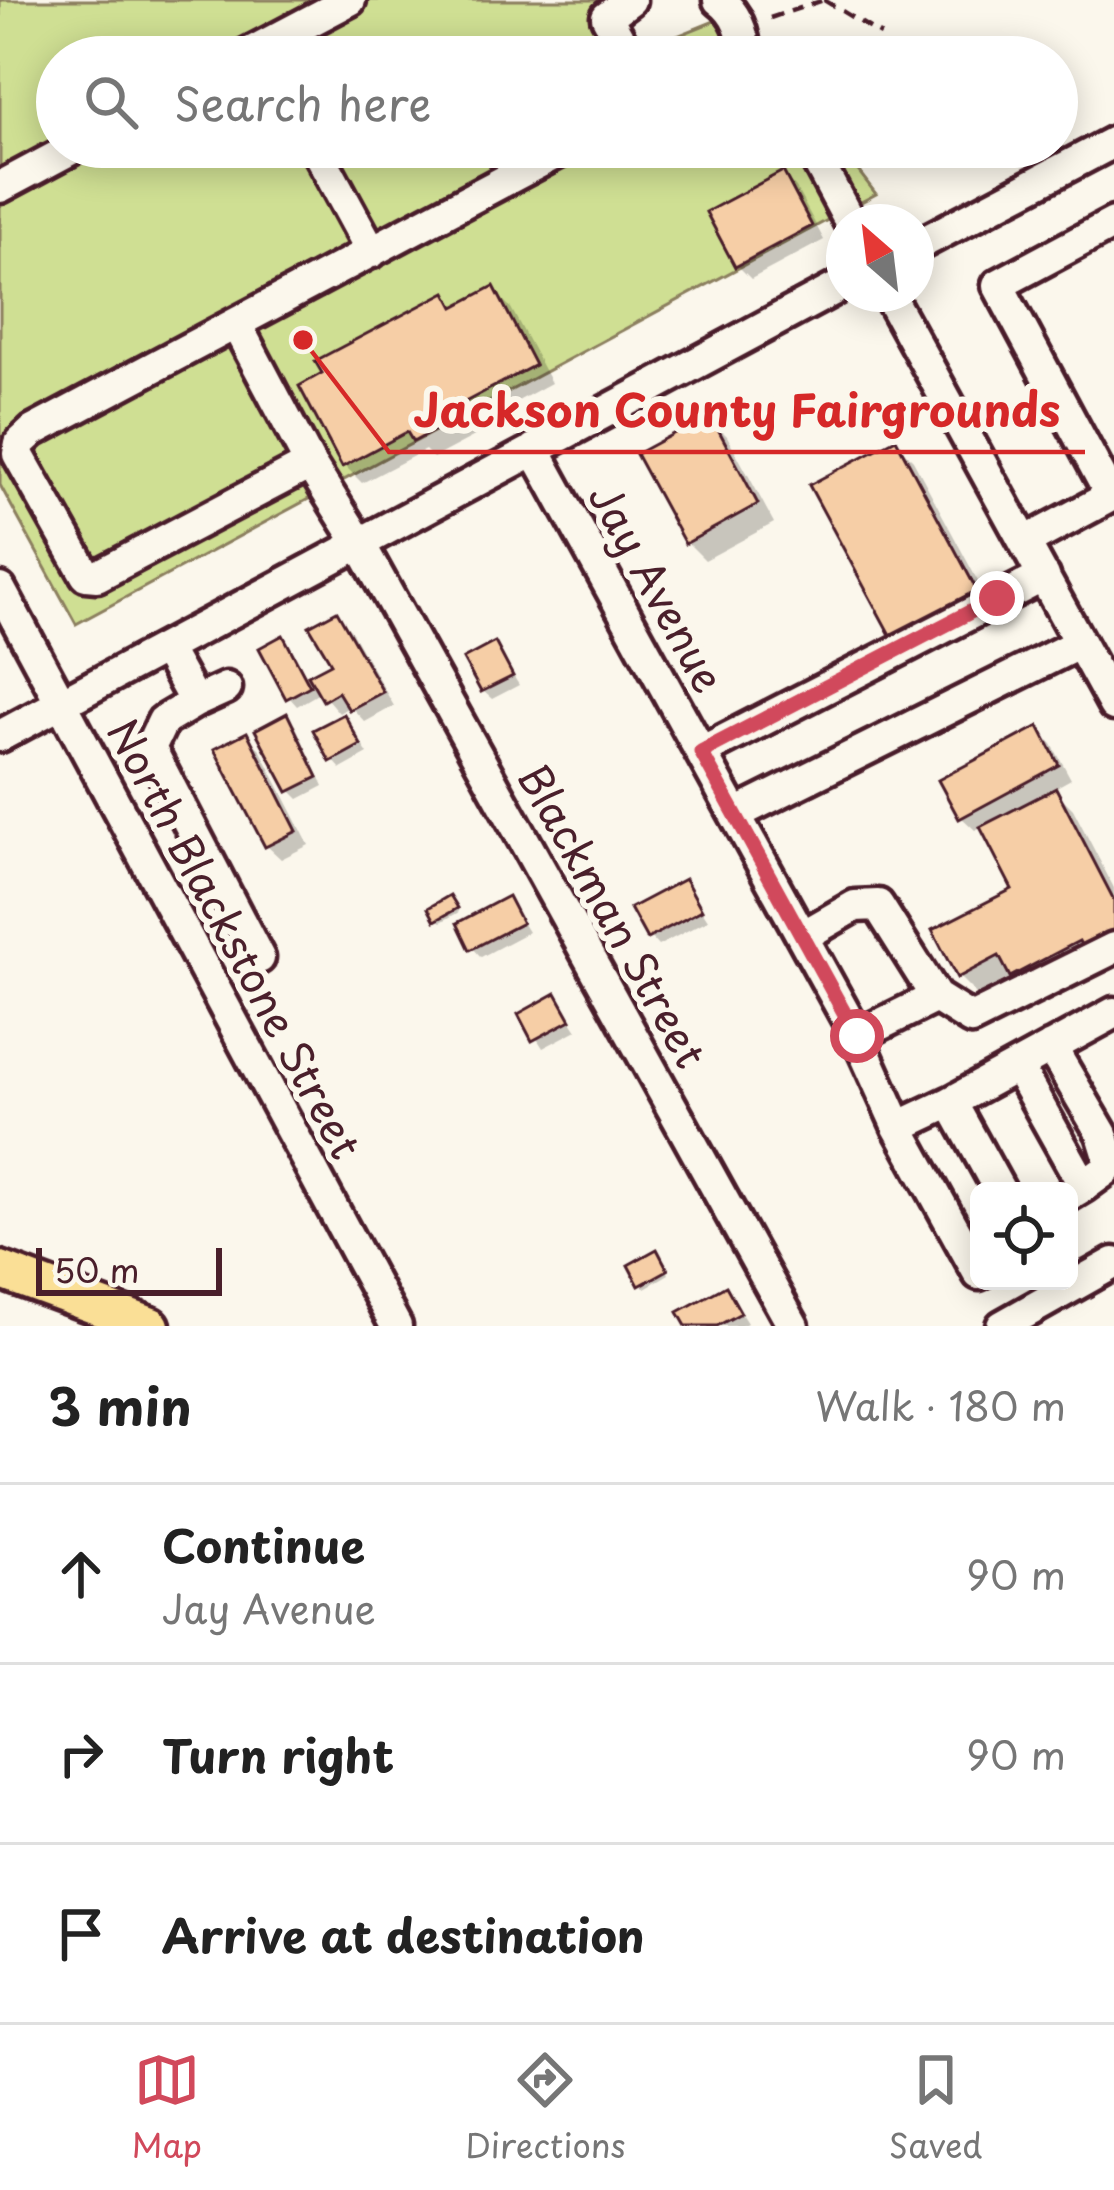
<!DOCTYPE html>
<meta charset="utf-8">
<style>
:root{--surface:#fff;--page:#f2f2f2;--text:#222;--muted:#767676;--line:#e0e0e0;--accent:#d1495b}
body{margin:0;font-family:"Playpen Sans",sans-serif;background:var(--page);color:var(--text)}
.controls{position:absolute;right:36px;bottom:36px;display:grid;overflow:hidden;border-radius:18px;box-shadow:0 6px 30px #0003}
.controls button{width:108px;height:108px;display:grid;place-items:center;padding:0;border:0;border-bottom:3px solid var(--line);background:var(--surface);color:var(--text);font:60px sans-serif}
.compass{position:absolute;left:826px;top:204px;width:108px;height:108px;border-radius:50%;background:var(--surface);box-shadow:0 6px 30px #0003;rotate:332deg}
.scale{position:absolute;left:36px;bottom:30px;width:186px;box-sizing:border-box;padding-left:12px;border:6px solid #4a1f2b;border-top:0;font-size:33px;line-height:42px;white-space:nowrap;color:#4a1f2b;-webkit-text-stroke:9px #fbf7ec;paint-order:stroke}
.stop{position:absolute;width:36px;height:36px;margin:-27px;border:9px solid #d1495b;border-radius:50%;background:#fff}
.stop.end{background:#d1495b;border-color:#fff;box-shadow:0 3px 12px #0008}
.list{margin:0;padding:0;list-style:none}
h2{display:flex;justify-content:space-between;align-items:center;height:156px;margin:0;padding:0 48px;font-size:51px}
h2 small{font-size:39px;font-weight:400;color:var(--muted)}
.list li{display:grid;grid-template-columns:78px 1fr auto;gap:36px;align-items:center;box-sizing:border-box;height:180px;padding:0 48px;border-top:3px solid var(--line)}
.list b{display:block;font-size:45px;white-space:nowrap}
.list p{margin:0;font-size:39px;white-space:nowrap;color:var(--muted)}
.list em{font-size:39px;font-style:normal;color:var(--muted)}
.icon{flex:none;width:66px;height:66px;fill:none;stroke:currentColor;stroke-width:2;stroke-linecap:round;stroke-linejoin:round}
.map{position:relative;flex:none;width:1114px;height:1326px;overflow:hidden}
.search{position:absolute;background:var(--surface);box-shadow:0 6px 30px #0003;left:36px;right:36px;top:36px;height:132px;display:flex;align-items:center;gap:30px;box-sizing:border-box;padding:0 42px;border-radius:66px;color:var(--muted);font-size:45px}
.sheet{height:696px;background:var(--surface)}
nav{display:flex;justify-content:space-around;align-items:center;box-sizing:border-box;height:168px;border-top:3px solid var(--line);background:var(--surface);font-size:33px;color:var(--muted)}
nav a{display:grid;justify-items:center;gap:6px}
nav .on{color:var(--accent)}
.map>svg:first-child{display:block}
.green{fill:#cfdf93;stroke:#8c7f5f;stroke-width:3}
.shadow{fill:#0003}
.building{fill:#f6cea6;stroke:#4a1f2b;stroke-width:3}
.lines{fill:none;stroke-linecap:round;stroke-linejoin:round}
.minor-casing{stroke:#4a1f2b;stroke-width:39}
.major-casing{stroke:#4a1f2b;stroke-width:45}
.path{stroke:#4a1f2b;stroke-width:4.5;stroke-dasharray:12 9;stroke-linecap:butt}
.minor{stroke:#fbf7ec;stroke-width:30}
.major{stroke:#fadf96;stroke-width:36}
.route{stroke:#d1495b;stroke-width:15}
.labels{text-anchor:middle;dominant-baseline:central;stroke-width:12;stroke-linejoin:round;paint-order:stroke}
.street-label{font-size:42px;fill:#4a1f2b;stroke:#fbf7ec}
.leader{fill:none;stroke:#d62828;stroke-width:4.5}
.callout-dot{fill:#d62828;stroke:#fbf7ec;stroke-width:4.5}
.callout-label{font-size:45px;text-anchor:middle;font-weight:bold;fill:#d62828;stroke:#fbf7ec;stroke-width:12;stroke-linejoin:round;paint-order:stroke}
</style>
<div class="map">
<svg width="1114" height="1326" viewBox="0 0 1114 1326">
<rect width="100%" height="100%" fill="#fbf7ec"/>
<filter id="ink" filterUnits="userSpaceOnUse"><feTurbulence type="fractalNoise" baseFrequency=".00833" numOctaves="2"/><feDisplacementMap in="SourceGraphic" scale="24" xChannelSelector="R" yChannelSelector="G"/><feConvolveMatrix kernelMatrix="1 2 1 2 8 2 1 2 1" color-interpolation-filters="sRGB"/></filter>
<g filter="url(#ink)">
<path class="green" d="M0,0h605l23,56 111,-45 34,46h-716v90h783l36,47 -800,430 -76,-139z"/>
<path class="shadow" d="M783,174l13,14 28,52 -73,39 -14,-14z
M493,290l18,18 40,75 -70,38 5,9 -53,28 -8,-8 -63,33 -18,-18 101,-169 13,12z
M709,418l18,18 47,87 -69,37 -18,-18z
M895,442l18,18 84,157 -82,44 -18,-18z
M336,615l14,14 44,77 -29,16 -15,-16 -11,7 -18,-21 -24,14 -8,-9 -7,-58 26,40 27,-15z
M494,646l25,39 -27,14 -9,-8z
M286,717l9,8 29,61 -25,13 -9,-9z
M344,717l24,37 -27,15 -8,-9z
M1038,730l14,14 19,35 -18,10 20,20 41,79v78l-8,4 -11,-11 -65,34 -17,-17 -36,19 -18,-18 57,-87 -33,-64 -8,4 -14,-13z
M246,736l14,13 49,96 -28,14 -14,-13z
M684,882l24,38 -50,26 -8,-9z
M508,900l20,32 -47,25 -8,-9z
M453,902l6,10 -18,10 -4,-3z
M555,997l22,33 -34,18 -21,-33z
M660,1256l9,18 -24,14 -4,-4z
M726,1290l21,33 -6,3h-52z"/>
<path class="building" d="M783,171l29,55 -77,41 -29,-55z
M494,286l41,79 -70,37 5,9 -57,31 -6,-10 -65,35 -43,-81 23,-13 -7,-12 131,-69 8,15z
M710,414l48,90 -73,40 -49,-90z
M896,439l85,159 -86,46 -86,-159z
M337,611l46,81 -34,18 -11,-18 -15,9 -15,-26 23,-12 -22,-37z
M283,635l27,51 -24,13 -27,-51z
M495,642l18,34 -32,16 -18,-33z
M287,713l31,64 -30,15 -33,-62z
M344,714l17,31 -31,17 -17,-32z
M1039,726l20,39 -100,54 -21,-39z
M247,732l50,99 -32,16 -51,-98z
M1056,788l58,112v39l-28,15 -7,-13 -69,36 -11,-21 -42,22 -25,-48 80,-41 -32,-62z
M685,879l17,31 -55,29 -17,-31z
M450,895l8,13 -23,13 -7,-13z
M508,896l14,27 -52,27 -13,-27z
M556,993l15,27 -39,21 -14,-27z
M657,1249l11,21 -29,16 -11,-21z
M726,1286l15,27 -24,13h-31l-8,-14z"/>
<g class="lines">
<g class="minor-casing">
<path id="minor" d="M719,0c19,14 25,34 26,57
M242,57l108,-57
M629,57l-22,-40 23,-17
M315,147l57,105
M568,147l-535,284 -13,12 -2,11 68,121 11,1 213,-112 50,80 433,782
M810,147l40,75
M0,187l75,-40
M916,246l198,-104
M888,294l226,411
M236,324l74,140
M534,449l323,587 41,91 81,147
M1025,542l86,-46 -113,-211 116,-62
M0,589l396,737
M165,648l30,54 -32,19 -13,27 109,210
M195,702l31,-14
M0,736l844,-452
M701,752l343,-176
M736,814l344,-171
M803,936l52,-30 23,-1 58,92
M857,1036l79,-39 35,22 143,-71
M1051,1047l51,87 8,26 -4,10 -22,16
M1017,1066l67,120 -15,9
M951,1102l49,89
M898,1127l53,-25 163,-89
M1002,1326l112,-63"/>
</g>
<g class="major-casing">
<path id="major" d="M0,1270l151,56"/>
</g>
<path class="path" d="M824,0l57,35
M770,18l54,-18"/>
<use href="#minor" class="minor"/>
<use href="#major" class="major"/>
</g>
</g>
<g class="lines" filter="url(#ink)">
<path class="route" d="M857,1036l-156,-284 296,-154"/>
</g>
<g class="labels">
<g class="street-label">
<text transform="translate(658 587) rotate(61)">Jay Avenue</text>
<text transform="translate(614 915) rotate(61)">Blackman Street</text>
<text transform="translate(236 938) rotate(62)">North Blackstone Street</text>
</g>
</g>
<path class="leader" d="M303 340L389 452H1085"/>
<circle class="callout-dot" cx="303" cy="340" r="12"/>
<g class="callout-label">
<text x="737" y="427">Jackson County Fairgrounds</text>
</g>
</svg>
<div class="controls">
<button><svg class="icon" aria-label="locate" viewBox="0 0 24 24"><circle cx="12" cy="12" r="6"/><path d="M12 2v4M12 18v4M2 12h4M18 12h4"/></svg></button>
</div>
<svg class="compass" viewBox="-18 -18 36 36"><path d="M0-13l5 13h-10z" fill="#e53935"/><path d="M0 13l5-13h-10z" fill="#767676"/></svg>
<div class="scale">50 m</div>
<div class="stop" style="left:857px;top:1036px"></div>
<div class="stop end" style="left:997px;top:598px"></div>
<div class="search"><svg class="icon" aria-label="search" viewBox="0 0 24 24"><circle cx="10" cy="10" r="6"/><path d="M15 15l6 6"/></svg>Search here</div>
</div>
<section class="sheet">
<h2>3 min<small>Walk · 180 m</small></h2>
<ul class="list">
<li><svg class="icon" aria-label="ahead" viewBox="0 0 24 24"><path d="M12 20V5M6 11l6-6 6 6"/></svg><div><b>Continue</b><p>Jay Avenue</p></div><em>90 m</em></li>
<li><svg class="icon" aria-label="right" viewBox="0 0 24 24"><path d="M7 20v-9h11M14 6l5 5-5 5"/></svg><div><b>Turn right</b></div><em>90 m</em></li>
<li><svg class="icon" aria-label="arrive" viewBox="0 0 24 24"><path d="M6 21V4h12l-3 4 3 4H6"/></svg><div><b>Arrive at destination</b></div></li>
</ul>
</section>
<nav>
<a class="on"><svg class="icon" aria-label="map" viewBox="0 0 24 24"><path d="M3 6l6-2 6 2 6-2v14l-6 2-6-2-6 2zM9 4v14M15 6v14"/></svg>Map</a>
<a><svg class="icon" aria-label="directions" viewBox="0 0 24 24"><path d="M12 3l9 9-9 9-9-9zM9 14v-3h6M13 9l2 2-2 2"/></svg>Directions</a>
<a><svg class="icon" aria-label="saved" viewBox="0 0 24 24"><path d="M7 4h10v16l-5-4-5 4z"/></svg>Saved</a>
</nav>
